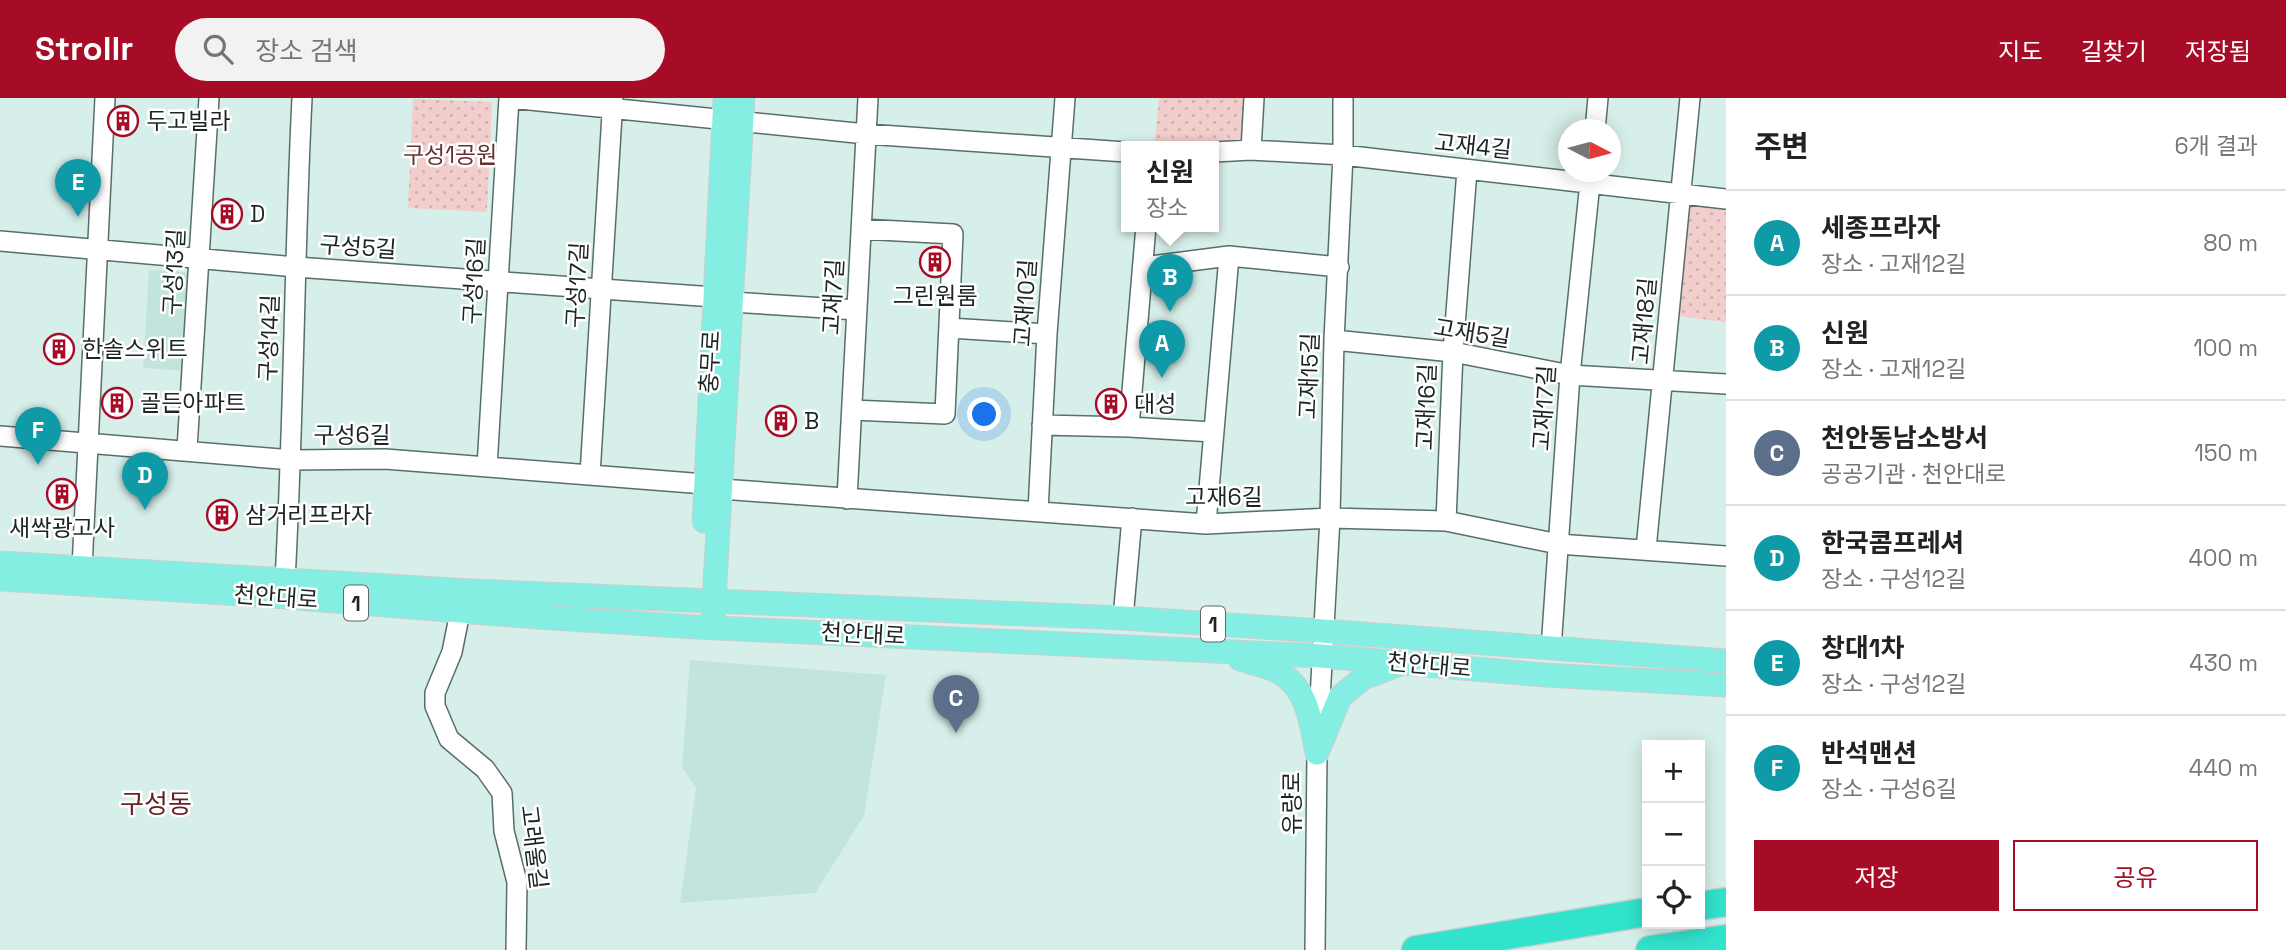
<!DOCTYPE html>
<html lang="ko">
<meta charset="utf-8">
<style>
:root{--surface:#fff;--page:#f2f2f2;--text:#222;--muted:#767676;--line:#e0e0e0;--accent:#a60c26}
body{margin:0;font-family:"Space Grotesk","Noto Sans KR",sans-serif;background:var(--page);color:var(--text)}
.controls{position:absolute;right:21px;bottom:21px;display:grid;overflow:hidden;border-radius:0px;box-shadow:0 4px 18px #0003}
.controls button{width:63px;height:63px;display:grid;place-items:center;padding:0;border:0;border-bottom:2px solid var(--line);background:var(--surface);color:var(--text);font:35px sans-serif}
.compass{position:absolute;left:1558px;top:21px;width:63px;height:63px;border-radius:50%;background:var(--surface);box-shadow:0 4px 18px #0003;rotate:96deg}
.you{position:absolute;left:985px;top:317px;width:24px;height:24px;margin:-18px;border:5px solid #fff;border-radius:50%;background:#1a73e8;box-shadow:0 0 0 10px #1a73e833}
.badge{display:grid;place-items:center;width:46px;height:46px;border-radius:50%;background:var(--accent);color:#fff;font-size:23px;font-weight:700}
.pin{position:absolute;translate:-50% -58px;filter:drop-shadow(0 2px 4px #0008)}
.pin::after{content:'';position:absolute;top:37px;width:24px;height:21px;background:inherit;clip-path:polygon(0 0,100% 0,50% 100%)}
.popup{position:absolute;left:1121px;top:43px;width:98px;height:91px;box-sizing:border-box;display:grid;place-content:center;border-radius:0px;background:var(--surface);filter:drop-shadow(0 2px 5px #0005);font-size:23px;white-space:nowrap;color:var(--muted)}
.popup b{font-size:26px;color:var(--text)}
.popup::after{content:'';position:absolute;left:50%;top:100%;margin-left:-14px;border:14px solid transparent;border-top-color:var(--surface)}
.list{margin:0;padding:0;list-style:none}
h2{display:flex;justify-content:space-between;align-items:center;height:91px;margin:0;padding:0 28px;font-size:30px}
h2 small{font-size:23px;font-weight:400;color:var(--muted)}
.list li{display:grid;grid-template-columns:46px 1fr auto;gap:21px;align-items:center;box-sizing:border-box;height:105px;padding:0 28px;border-top:2px solid var(--line)}
.list b{display:block;font-size:26px;white-space:nowrap}
.list p{margin:0;font-size:23px;white-space:nowrap;color:var(--muted)}
.list em{font-size:23px;font-style:normal;color:var(--muted)}
.actions{display:flex;gap:14px;padding:21px 28px}
.actions a{flex:1;padding:16px 0;border:2px solid var(--accent);border-radius:0px;text-align:center;font-size:24px;color:var(--accent)}
.actions .main{background:var(--accent);color:#fff}
.icon{flex:none;width:38px;height:38px;fill:none;stroke:currentColor;stroke-width:2;stroke-linecap:round;stroke-linejoin:round}
.map{position:relative;flex:none;width:1726px;height:852px;overflow:hidden}
header{display:flex;align-items:center;gap:42px;box-sizing:border-box;height:98px;padding:0 35px;background:var(--accent);color:#fff}
header strong{font-size:33px}
nav{display:flex;gap:38px;margin-inline-start:auto;font-size:24px}
.search{width:490px;height:63px;background:var(--page);display:flex;align-items:center;gap:18px;box-sizing:border-box;padding:0 24px;border-radius:38px;color:var(--muted);font-size:26px}
main{display:flex}
aside{flex:1;background:var(--surface)}
.map>svg:first-child{display:block}
.built{fill:#c3e4dd}
.grass{fill:url(#grass-dots)}
.lines{fill:none;stroke-linecap:round;stroke-linejoin:round}
.minor-casing{stroke:#586e69;stroke-width:22}
.major-casing{stroke:#cdcfcf;stroke-width:25}
.highway-casing{stroke:#cdcfcf;stroke-width:31}
.minor{stroke:#fff;stroke-width:19}
.major{stroke:#83eee1;stroke-width:23}
.highway{stroke:#31e3cd;stroke-width:28}
.labels{text-anchor:middle;dominant-baseline:central;stroke-width:5;stroke-linejoin:round;paint-order:stroke}
.shield{fill:#fff;stroke:#606665;stroke-width:2}
.shield-label{font-size:21px;font-weight:bold;fill:#1c2523}
.poi-label{font-size:23px;fill:#1c2523;stroke:#fff;text-anchor:start}
.street-label{font-size:23px;fill:#1c2523;stroke:#fff}
.park-label{font-size:23px;fill:#653231;stroke:#fff}
.quarter-label{font-size:26px;fill:#672224;stroke:#fff}
</style>
<header>
<strong>Strollr</strong>
<div class="search"><svg class="icon" aria-label="search" viewBox="0 0 24 24"><circle cx="10" cy="10" r="6"/><path d="M15 15l6 6"/></svg>장소 검색</div>
<nav><a>지도</a><a>길찾기</a><a>저장됨</a></nav>
</header>
<main>
<div class="map">
<svg width="1726" height="852" viewBox="0 0 1726 852">
<defs>
<pattern id="grass-dots" width="8" height="8" patternUnits="userSpaceOnUse" patternTransform="scale(1.75)"><rect width="8" height="8" fill="#f1cecc"/><path d="M2 2h.1M6 6h.1" fill="none" stroke="#ceb1af" stroke-width="1.8" stroke-linecap="round"/></pattern>
</defs>
<rect width="100%" height="100%" fill="#d7efea"/>
<path class="built" d="M149,172l38,2 6,12 -6,87 -44,-3z
M690,562l196,15 -22,141 -49,77 -135,10 16,-115 -14,-21z"/>
<path class="grass" d="M1159,0h89l-3,44 -31,4 -59,-4z
M413,1l79,3 -5,110 -79,-4z
M1688,108l38,3v113l-49,-6z"/>
<g class="lines">
<g class="minor-casing">
<path id="minor" d="M510,0l356,36 260,18
M1595,32l3,-32
M1251,52l3,-52
M1214,54l37,-2 92,5 383,44
M0,143l296,26 418,30
M1143,169l86,-11 110,11
M731,204l126,8
M949,230l98,6
M1334,242l119,12 117,23 156,9
M852,312l93,4 8,-180 -92,-5
M1042,327l87,2 84,5
M1129,329l17,-201
M0,338l292,24 93,-1 320,25
M187,351l22,-351
M487,369l22,-369
M590,377l23,-377
M721,391l485,35 124,-6 116,3 112,23 168,12
M847,401l21,-401
M1038,413l9,-177 18,-236
M1446,423l7,-169 14,-182
M1206,426l23,-268
M1646,451l44,-451
M82,470l23,-470
M285,482c9,-160 9,-321 17,-482
M460,514l-8,40 -17,41v13l14,33 36,30 17,24 2,38 13,51 -1,68
M1123,520l9,-100
M1551,551l19,-274 21,-202
M1315,852l2,-197 13,-235 4,-178 9,-185v-57"/>
</g>
<g class="major-casing">
<path id="major" d="M704,423l21,-423
M0,465l471,28 652,27 200,13 403,30
M0,481l272,17 265,21 159,10 625,29 224,19 181,10
M713,519l30,-519
M1240,561c12,4 26,7 37,12 31,16 34,52 40,82
M1317,655l23,-56 23,-19 34,-13"/>
</g>
<g class="highway-casing">
<path id="highway" d="M1700,808l26,-4
M1416,852l231,-38
M1650,852l76,-11"/>
</g>
<use href="#minor" class="minor"/>
<use href="#major" class="major"/>
<use href="#highway" class="highway"/>
</g>
<defs>
<g id="building-ring" transform="scale(1.575)"><circle r="9.5" fill="#fff" stroke="#a60c26" stroke-width="1.5"/><path d="M-4-6H4V6H1V3H-1V6H-4ZM-2.5-4.3h1.7v1.8h-1.7ZM.8-4.3h1.7v1.8H.8ZM-2.5-1h1.7V.8h-1.7ZM.8-1h1.7V.8H.8Z" fill="#a60c26"/></g>
</defs>
<g fill-rule="evenodd">
<use href="#building-ring" x="123" y="23"/>
<use href="#building-ring" x="227" y="116"/>
<use href="#building-ring" x="935" y="164"/>
<use href="#building-ring" x="59" y="251"/>
<use href="#building-ring" x="117" y="305"/>
<use href="#building-ring" x="1111" y="306"/>
<use href="#building-ring" x="781" y="323"/>
<use href="#building-ring" x="62" y="396"/>
<use href="#building-ring" x="222" y="417"/>
</g>
<g class="labels">
<g class="shield">
<rect x="344" y="487.5" width="24" height="35" rx="5"/>
<rect x="1201" y="508.5" width="24" height="35" rx="5"/>
</g>
<g class="shield-label">
<text x="356" y="505">1</text>
<text x="1213" y="526">1</text>
</g>
<g class="poi-label">
<text x="146" y="23">두고빌라</text>
<text x="250" y="116">D</text>
<text x="935" y="198" text-anchor="middle">그린원룸</text>
<text x="82" y="251">한솔스위트</text>
<text x="140" y="305">골든아파트</text>
<text x="1134" y="306">대성</text>
<text x="804" y="323">B</text>
<text x="245" y="417">삼거리프라자</text>
<text x="62" y="430" text-anchor="middle">새싹광고사</text>
</g>
<g class="street-label">
<text transform="translate(1473 48) rotate(6)">고재4길</text>
<text transform="translate(358 149) rotate(4)">구성5길</text>
<text transform="translate(174 174) rotate(-87)">구성13길</text>
<text transform="translate(474 183) rotate(-87)">구성16길</text>
<text transform="translate(577 187) rotate(-87)">구성17길</text>
<text transform="translate(833 199) rotate(-87)">고재7길</text>
<text transform="translate(1025 205) rotate(-86)">고재10길</text>
<text transform="translate(1644 223) rotate(-85)">고재18길</text>
<text transform="translate(1472 235) rotate(9)">고재5길</text>
<text transform="translate(269 240) rotate(-88)">구성14길</text>
<text transform="translate(710 264) rotate(-87)">충무로</text>
<text transform="translate(1309 278) rotate(-88)">고재15길</text>
<text transform="translate(1426 309) rotate(-88)">고재16길</text>
<text transform="translate(1544 310) rotate(-86)">고재17길</text>
<text x="352" y="337">구성6길</text>
<text x="1224" y="399">고재6길</text>
<text transform="translate(276 499) rotate(4)">천안대로</text>
<text transform="translate(863 536) rotate(3)">천안대로</text>
<text transform="translate(1429 567) rotate(5)">천안대로</text>
<text transform="translate(1292 705) rotate(-90)">유량로</text>
<text transform="translate(534 749) rotate(83)">고래울길</text>
</g>
<g class="park-label">
<text x="450" y="57">구성1공원</text>
</g>
<g class="quarter-label">
<text x="156" y="706">구성동</text>
</g>
</g>
</svg>
<div class="controls">
<button>+</button>
<button>−</button>
<button><svg class="icon" aria-label="locate" viewBox="0 0 24 24"><circle cx="12" cy="12" r="6"/><path d="M12 2v4M12 18v4M2 12h4M18 12h4"/></svg></button>
</div>
<svg class="compass" viewBox="-18 -18 36 36"><path d="M0-13l5 13h-10z" fill="#e53935"/><path d="M0 13l5-13h-10z" fill="#767676"/></svg>
<div class="you"></div>
<div class="pin badge" style="left:1162px;top:280px;background:#0f9aa8">A</div>
<div class="pin badge" style="left:1170px;top:214px;background:#0f9aa8">B</div>
<div class="popup"><b>신원</b>장소</div>
<div class="pin badge" style="left:956px;top:635px;background:#5c6f8a">C</div>
<div class="pin badge" style="left:145px;top:412px;background:#0f9aa8">D</div>
<div class="pin badge" style="left:78px;top:119px;background:#0f9aa8">E</div>
<div class="pin badge" style="left:38px;top:367px;background:#0f9aa8">F</div>
</div>
<aside>
<h2>주변<small>6개 결과</small></h2>
<ul class="list">
<li><span class="badge" style="background:#0f9aa8">A</span><div><b>세종프라자</b><p>장소 · 고재12길</p></div><em>80 m</em></li>
<li><span class="badge" style="background:#0f9aa8">B</span><div><b>신원</b><p>장소 · 고재12길</p></div><em>100 m</em></li>
<li><span class="badge" style="background:#5c6f8a">C</span><div><b>천안동남소방서</b><p>공공기관 · 천안대로</p></div><em>150 m</em></li>
<li><span class="badge" style="background:#0f9aa8">D</span><div><b>한국콤프레셔</b><p>장소 · 구성12길</p></div><em>400 m</em></li>
<li><span class="badge" style="background:#0f9aa8">E</span><div><b>창대1차</b><p>장소 · 구성12길</p></div><em>430 m</em></li>
<li><span class="badge" style="background:#0f9aa8">F</span><div><b>반석맨션</b><p>장소 · 구성6길</p></div><em>440 m</em></li>
</ul>
<div class="actions"><a class="main">저장</a><a>공유</a></div>
</aside>
</main>
